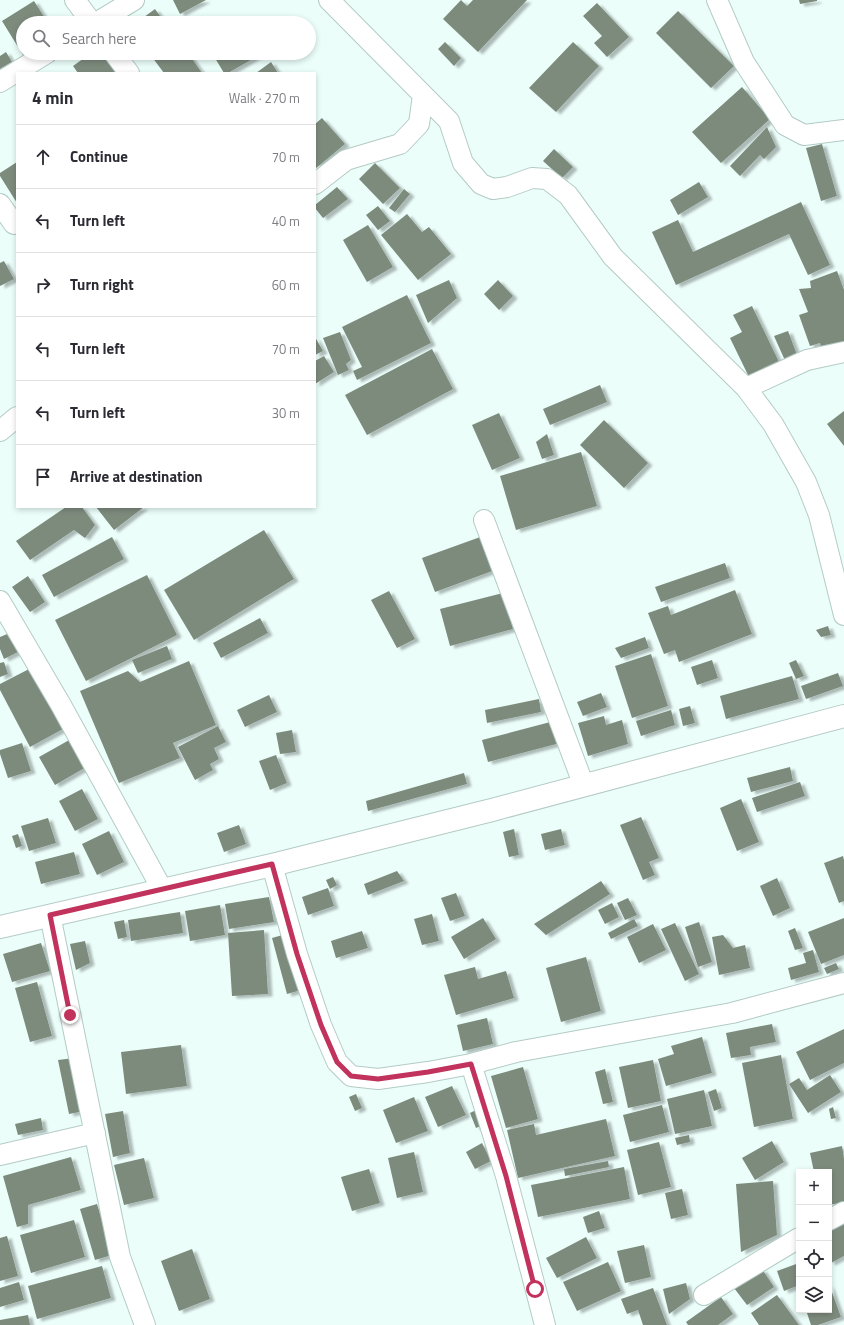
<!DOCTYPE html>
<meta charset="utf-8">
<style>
:root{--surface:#fff;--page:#f2f2f3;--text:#2b2b33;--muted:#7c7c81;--line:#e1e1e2}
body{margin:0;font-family:"Titillium Web",sans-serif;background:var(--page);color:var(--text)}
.controls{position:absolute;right:12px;bottom:12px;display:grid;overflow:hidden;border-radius:0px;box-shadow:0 2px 6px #0003}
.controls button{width:36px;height:36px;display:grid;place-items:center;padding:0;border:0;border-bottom:1px solid var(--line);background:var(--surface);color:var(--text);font:20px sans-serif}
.stop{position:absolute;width:12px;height:12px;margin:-9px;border:3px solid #c1325c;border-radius:50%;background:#fff}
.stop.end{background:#c1325c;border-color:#fff;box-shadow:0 1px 4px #0008}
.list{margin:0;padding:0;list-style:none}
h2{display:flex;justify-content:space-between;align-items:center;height:52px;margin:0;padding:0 16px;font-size:17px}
h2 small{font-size:13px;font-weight:400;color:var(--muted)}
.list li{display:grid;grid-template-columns:26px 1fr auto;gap:12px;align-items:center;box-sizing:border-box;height:64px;padding:0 16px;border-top:1px solid var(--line)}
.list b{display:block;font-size:15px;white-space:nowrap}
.list em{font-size:13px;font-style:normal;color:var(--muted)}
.icon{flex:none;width:22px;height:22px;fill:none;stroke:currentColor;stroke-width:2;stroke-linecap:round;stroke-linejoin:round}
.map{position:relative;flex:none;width:844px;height:1325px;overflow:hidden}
.search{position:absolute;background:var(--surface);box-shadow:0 2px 6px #0003;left:16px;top:16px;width:300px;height:44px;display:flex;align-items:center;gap:10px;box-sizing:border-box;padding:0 14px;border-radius:22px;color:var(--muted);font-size:15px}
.panel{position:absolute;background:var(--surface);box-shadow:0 2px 6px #0003;left:16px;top:72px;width:300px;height:436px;border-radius:0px}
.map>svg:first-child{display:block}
.building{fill:#7d8b7d;filter:url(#shadow)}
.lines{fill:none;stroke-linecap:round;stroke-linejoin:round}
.street-casing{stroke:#b4cbc5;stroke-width:22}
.secondary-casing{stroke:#b4cbc5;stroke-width:24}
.street{stroke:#fff;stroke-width:20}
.secondary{stroke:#fff;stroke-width:22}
.route{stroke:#c1325c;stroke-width:5}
</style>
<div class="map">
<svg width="844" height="1325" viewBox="0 0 844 1325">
<defs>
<filter id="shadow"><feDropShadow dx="4.5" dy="2.5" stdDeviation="1" flood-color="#0004"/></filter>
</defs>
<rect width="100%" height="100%" fill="#ebfefa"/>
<path class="building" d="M173,0h33l-26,14z
M461,0l6,6 6,-6h54l-49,52 -35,-33z
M799,0h18v1l-17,3z
M34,1l14,22h-25v30h3l-3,2 -21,-34z
M597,3l32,34 -22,20 -13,-14 8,-7 -19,-20z
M155,9l10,14h-29z
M678,11l56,55 -23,22 -55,-55z
M445,42l16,16 -7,8 -16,-17z
M573,42l26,24 -43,46 -27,-24z
M6,52l6,10 -12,7v-13z
M91,53h13l15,20h-41l-5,-7z
M149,53h39l14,20h-38z
M212,53h49v1l-33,19h-4z
M271,62l7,11h-22z
M742,87l28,32 -49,44 -29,-31z
M322,118l23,26 -30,25v-45z
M767,127l9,20 -12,12 -4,-4 -20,21 -10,-10z
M822,144l15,52 -16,5 -15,-53z
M554,149l19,18 -11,11 -19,-17z
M17,162v41l-17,-27v-3z
M375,163l25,25 -17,16 -24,-25z
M699,182l9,15 -30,18 -8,-15z
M337,187l11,12 -25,19 -8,-10v-3z
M404,189l6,5 -15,18 -6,-4z
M801,202l29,63 -22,10 -19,-41 -113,51 -24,-53 26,-12 15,32z
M378,206l12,15 -12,9 -12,-15z
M407,214l15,18 7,-5 22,27 -33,26 -37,-45z
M368,225l25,42 -26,15 -24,-42z
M4,261l10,18 -14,7v-23z
M837,271l7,19v53l-22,8 -2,-8 -10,3 -11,-31 9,-3 -9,-23 12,-1 -1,-7z
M449,280l8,18 -29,25 -12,-28z
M498,280l15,16 -14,14 -15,-16z
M407,295l24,48 -74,37 -4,-9 9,-4 -20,-40z
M752,306l27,56 -30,15 -19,-39 12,-6 -9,-17z
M788,331l11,29 -12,5 -13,-29z
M340,332l11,28 -5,4 3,6 -11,5 -15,-37z
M315,337l8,14 -8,4z
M432,349l21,40 -86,46 -22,-40z
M324,356l10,16 -19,12v-23z
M600,385l7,17 -57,23 -7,-16z
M844,411v35l-17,-22z
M499,413l21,45 -28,12 -20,-45z
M604,420l44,43 -24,25 -44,-43z
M547,434l7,21 -12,4 -6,-17z
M581,452l16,54 -81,24 -16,-54z
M66,507h16l13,18 -10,13 -11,-8 -44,30 -14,-19z
M96,507h48l-30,23z
M264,530l30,49 -100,61 -30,-50z
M483,536l12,34 -60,22 -13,-34z
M112,537l12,22 -70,38 -12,-22z
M725,563l5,15 -69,24 -6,-15z
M147,575l30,60 -91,46 -31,-61z
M28,576l17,26 -15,10 -18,-25z
M735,590l17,44 -73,28 -4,-12 -11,4 -16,-41 20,-7 3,9z
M389,591l26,48 -18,9 -26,-48z
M503,593l10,36 -63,17 -10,-37z
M260,618l8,15 -47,25 -8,-15z
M828,626l3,9 -10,2 -5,-7z
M12,632l8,19 -16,8 -4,-10v-12z
M645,637l4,11 -28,10 -6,-10z
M167,646l5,13 -34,14 -6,-13z
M651,654l17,52 -36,12 -17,-52z
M712,660l6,18 -21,7 -6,-18z
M796,660l8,16 -8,3 -7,-16z
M189,661l27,64 -43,18 7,15 -61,25 -39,-92 48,-20 12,11z
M4,662l4,12 -8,3v-14z
M31,668l32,61 -33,18 -30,-57v-6z
M838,673l5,13 -37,13 -5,-13z
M792,676l7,23 -73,20 -6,-23z
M601,693l6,14 -24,9 -6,-14z
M269,695l8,17 -32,15 -8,-17z
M539,699l2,13 -54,11 -2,-13z
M690,706l5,17 -12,3 -4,-17z
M671,710l4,15 -34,11 -5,-15z
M604,716l2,9 16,-5 6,24 -40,12 -10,-33z
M558,720l6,22 -76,20 -6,-22z
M218,726l8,16 -12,6 5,11 -9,5 3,6 -18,10 -17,-33z
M292,730l4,22 -16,2 -4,-21z
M71,739l17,27 -33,19 -16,-28z
M22,743l9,28 -23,7 -8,-24v-4z
M276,755l11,28 -17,7 -11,-29z
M790,767l3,14 -42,11 -4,-14z
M464,773l3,11 -99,27 -2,-10z
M800,782l5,14 -48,16 -5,-14z
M82,789l16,30 -23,12 -16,-30z
M741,799l18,43 -22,9 -17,-43z
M641,817l18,41 -10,4 6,13 -12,5 -23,-55z
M48,818l8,25 -27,8 -8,-25z
M239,825l7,19 -22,8 -7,-19z
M514,829l5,26 -10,2 -6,-25z
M561,829l4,16 -20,5 -4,-16z
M109,831l15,31 -27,13 -15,-31z
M18,834l4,12 -6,2 -4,-12z
M74,852l6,22 -39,10 -6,-22z
M843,856l1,4v41l-5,2 -15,-40z
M397,871l7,10 -36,14 -4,-11z
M333,877l4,8 -7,4 -4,-9z
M777,878l13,30 -17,8 -13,-30z
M601,881l9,13 -64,41 -12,-11z
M328,888l6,18 -26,9 -6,-18z
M456,893l9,23 -15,5 -9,-23z
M269,897l5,25 -45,7 -4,-25z
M628,898l9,17 -12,5 -8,-17z
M612,903l7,14 -14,7 -7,-14z
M220,905l5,30 -35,6 -5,-30z
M180,912l3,21 -52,8 -3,-21z
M432,914l7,27 -17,4 -8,-26z
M483,918l13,21 -32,20 -13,-22z
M844,918v37l-23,9 -13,-32z
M634,919l4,7 -27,13 -3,-6z
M124,920l3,17 -9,2 -4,-17z
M699,922l13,40 -14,5 -13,-40z
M675,923l24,51 -14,7 -24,-52z
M653,924l13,26 -27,13 -12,-26z
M795,928l8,20 -8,2 -7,-19z
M264,930l4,64 -36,2 -4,-63z
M362,931l6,17 -32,10 -5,-17z
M286,934l15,56 -14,4 -15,-56z
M723,935l10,13 12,-3 5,23 -31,7 -7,-38z
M85,941l5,22 -14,7 -6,-26z
M41,943l9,28 -38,11 -9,-28z
M813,950l6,22 -28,8 -3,-12 18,-5 -3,-10z
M586,957l15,54 -40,11 -15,-54z
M836,963l3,6 -12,5 -3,-6z
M475,967l3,12 28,-8 8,27 -58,17 -12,-40z
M37,982l15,54 -22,6 -15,-54z
M487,1018l6,26 -30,7 -6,-26z
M772,1024l4,18 -26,5 1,8 -20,3 -5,-25z
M844,1029v34l-34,17 -14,-28z
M702,1037l10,36 -46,13 -8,-27 16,-5 -3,-8z
M181,1045l6,41 -61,8 -5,-42z
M781,1055l12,64 -39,8 -12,-64z
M74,1058l10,53 -15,3 -11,-54z
M653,1060l8,41 -33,7 -9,-41z
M523,1067l15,52 -32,9 -15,-52z
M605,1069l8,33 -10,2 -8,-32z
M830,1075l11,17 -33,21 -19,-29 10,-6 8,12z
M452,1086l14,29 -28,12 -13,-30z
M716,1089l6,19 -8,3 -6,-19z
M704,1090l8,36 -37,8 -8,-35z
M356,1094l6,14 -7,3 -6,-14z
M414,1097l14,34 -32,12 -13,-33z
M662,1105l7,27 -39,10 -7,-27z
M833,1107l3,11 -5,1 -2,-10z
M478,1109l7,15 -9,4 -6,-15z
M123,1111l7,42 -17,4 -8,-43z
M41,1118l2,12 -25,5 -3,-11z
M606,1119l9,37 -97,22 -11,-48 27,-6 2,11z
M689,1135l1,7 -13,3 -2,-7z
M772,1141l12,21 -29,18 -13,-22z
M659,1142l12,45 -33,8 -11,-45z
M482,1143l9,18 -16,8 -9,-17z
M842,1146l2,13v43l-15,3v-33h-15l-4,-19z
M414,1152l9,40 -26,6 -9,-40z
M71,1157l10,33 -53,15v19l-11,3 -14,-51z
M144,1158l10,40 -30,7 -10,-40z
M608,1161l1,6 -44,9 -1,-7z
M624,1167l6,32 -92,18 -7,-32z
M369,1169l11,34 -28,8 -11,-34z
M773,1181l4,54 -36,17 -5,-68z
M682,1189l6,26 -17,4 -6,-26z
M97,1204l15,51 -17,5 -15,-51z
M599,1211l6,17 -17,5 -5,-16z
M74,1220l11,37 -54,16 -11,-38z
M844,1222v34l-13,7 -2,-3v-30z
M7,1236l11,40 -18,5v-43z
M586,1237l11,21 -40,20 -11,-20z
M644,1245l7,32 -26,6 -8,-32z
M192,1249l18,50 -31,12 -18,-50z
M608,1262l13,29 -44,20 -14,-29z
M799,1263v28l-2,-5 -13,5 -7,-20z
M102,1266l9,32 -74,21 -9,-33z
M762,1269l12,18 -27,18 -13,-17z
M19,1282l5,18 -24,7v-19z
M686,1283l4,16 -21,15 -6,-25z
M829,1284l12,33 -23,8h-7l-5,-15h23z
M653,1288l14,37h-24l-5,-15 -11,4 -6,-15z
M777,1295l22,30h-40l-8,-12z
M721,1297l12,17 -15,11h-30l-2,-3z
M28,1315l2,10h-30v-5z"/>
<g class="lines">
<g class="street-casing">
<path id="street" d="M75,0l17,23
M329,0l120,121 14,42 18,21 12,5 14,-2 25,-9 15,1 21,16 45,62 133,131 27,36 33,58 13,33 25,100
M717,0l27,62 41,63 19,10 40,-5
M96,23l38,-23
M114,53l15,20
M0,82l47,-29
M315,184l31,-24 54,-16 19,-20 4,-29
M0,204l14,20
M746,388l61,-28 37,-8
M0,431l17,-14
M484,520l100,266
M0,601l61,104 101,184
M272,865l25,89 24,71 16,37 14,14 27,3 50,-7 43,-8 45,-12 216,-39 112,-30
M50,915l70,342 25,68
M471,1064l35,112 39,149
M0,1155l95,-22
M829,1220l15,-8
M704,1295l95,-57"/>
</g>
<g class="secondary-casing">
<path id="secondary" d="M0,927l272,-62 220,-55 352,-94"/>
</g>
<use href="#street" class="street"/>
<use href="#secondary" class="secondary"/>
</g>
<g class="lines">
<path class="route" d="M70,1015l-20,-100 222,-51 25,90 24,71 16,37 14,14 27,3 50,-7 43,-8 35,112 29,113"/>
</g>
</svg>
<div class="controls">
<button>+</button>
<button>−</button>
<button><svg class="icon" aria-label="locate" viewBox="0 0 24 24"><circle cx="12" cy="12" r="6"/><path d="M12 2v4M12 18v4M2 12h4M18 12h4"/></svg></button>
<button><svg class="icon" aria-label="layers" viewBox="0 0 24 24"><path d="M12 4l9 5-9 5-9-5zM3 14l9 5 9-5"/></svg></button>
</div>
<div class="stop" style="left:535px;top:1289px"></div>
<div class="stop end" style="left:70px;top:1015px"></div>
<div class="search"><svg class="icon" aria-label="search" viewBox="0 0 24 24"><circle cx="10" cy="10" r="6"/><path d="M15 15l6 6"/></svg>Search here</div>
<section class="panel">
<h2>4 min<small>Walk · 270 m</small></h2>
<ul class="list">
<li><svg class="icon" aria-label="ahead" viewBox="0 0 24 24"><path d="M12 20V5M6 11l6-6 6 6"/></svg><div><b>Continue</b></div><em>70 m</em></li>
<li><svg class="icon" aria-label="left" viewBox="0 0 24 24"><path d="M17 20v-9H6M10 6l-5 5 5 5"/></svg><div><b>Turn left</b></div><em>40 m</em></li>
<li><svg class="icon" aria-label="right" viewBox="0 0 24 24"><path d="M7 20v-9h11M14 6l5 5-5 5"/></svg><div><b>Turn right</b></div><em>60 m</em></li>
<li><svg class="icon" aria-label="left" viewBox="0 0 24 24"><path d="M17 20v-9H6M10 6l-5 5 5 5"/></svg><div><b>Turn left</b></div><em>70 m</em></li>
<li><svg class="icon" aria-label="left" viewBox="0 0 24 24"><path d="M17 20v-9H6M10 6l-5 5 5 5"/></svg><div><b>Turn left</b></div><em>30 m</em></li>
<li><svg class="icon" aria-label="arrive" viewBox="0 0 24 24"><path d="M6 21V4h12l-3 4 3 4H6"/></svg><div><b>Arrive at destination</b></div></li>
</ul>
</section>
</div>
